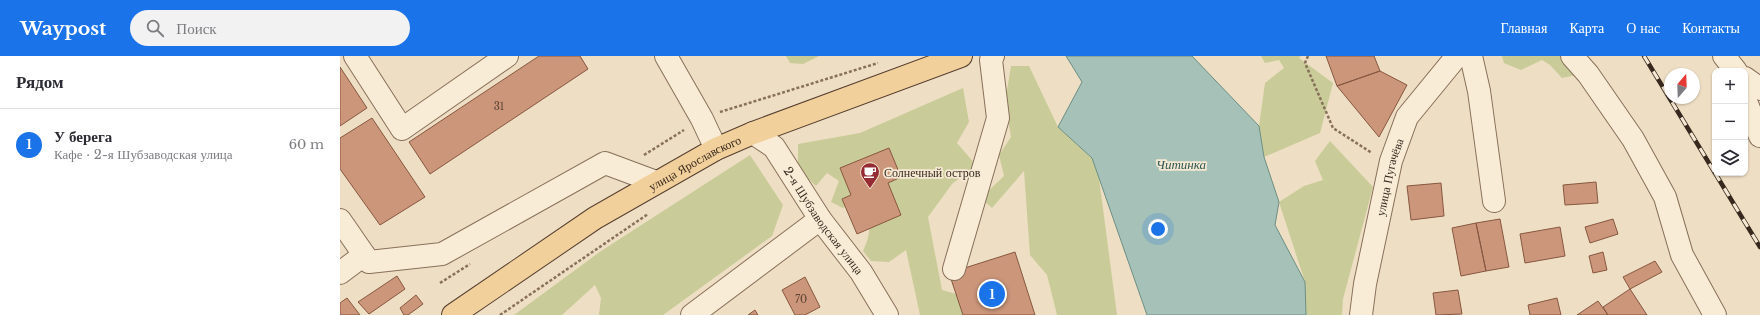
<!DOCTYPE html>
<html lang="ru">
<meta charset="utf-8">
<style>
:root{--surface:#fff;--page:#f2f2f3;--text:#2b2b33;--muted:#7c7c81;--line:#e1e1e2;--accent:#1a73e8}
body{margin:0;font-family:"Libre Baskerville",serif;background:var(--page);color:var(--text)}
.controls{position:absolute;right:12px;top:12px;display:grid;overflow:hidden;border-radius:8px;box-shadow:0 1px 3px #0004}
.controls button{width:36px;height:36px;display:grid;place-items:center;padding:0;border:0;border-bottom:1px solid var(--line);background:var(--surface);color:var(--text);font:20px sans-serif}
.compass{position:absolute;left:1324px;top:12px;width:36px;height:36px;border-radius:50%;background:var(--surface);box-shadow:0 1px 3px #0004;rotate:19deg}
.you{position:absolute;left:818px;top:173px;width:14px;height:14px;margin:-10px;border:3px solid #fff;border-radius:50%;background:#1a73e8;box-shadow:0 0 0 6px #1a73e833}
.badge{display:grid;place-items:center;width:26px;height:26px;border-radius:50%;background:var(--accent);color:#fff;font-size:13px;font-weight:700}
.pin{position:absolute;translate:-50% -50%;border:2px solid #fff;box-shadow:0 1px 4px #0006}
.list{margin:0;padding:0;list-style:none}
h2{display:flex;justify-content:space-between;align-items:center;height:52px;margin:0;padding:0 16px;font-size:17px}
h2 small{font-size:13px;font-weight:400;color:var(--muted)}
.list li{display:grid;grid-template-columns:26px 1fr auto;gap:12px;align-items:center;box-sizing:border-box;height:72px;padding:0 16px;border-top:1px solid var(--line)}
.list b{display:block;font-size:15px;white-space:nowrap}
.list p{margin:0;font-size:13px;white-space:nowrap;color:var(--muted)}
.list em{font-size:13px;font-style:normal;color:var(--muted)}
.icon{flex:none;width:22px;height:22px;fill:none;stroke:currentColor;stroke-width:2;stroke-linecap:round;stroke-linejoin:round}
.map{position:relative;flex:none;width:1420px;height:259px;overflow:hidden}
header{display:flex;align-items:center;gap:24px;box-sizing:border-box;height:56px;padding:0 20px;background:var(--accent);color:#fff}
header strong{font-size:19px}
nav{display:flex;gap:22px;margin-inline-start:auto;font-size:14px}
.search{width:280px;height:36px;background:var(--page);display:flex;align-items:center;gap:10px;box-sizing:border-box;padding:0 14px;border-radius:22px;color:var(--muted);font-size:15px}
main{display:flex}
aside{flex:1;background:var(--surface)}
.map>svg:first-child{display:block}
.green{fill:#c9cc98}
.water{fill:#a6c1b7;stroke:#6c8f84}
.building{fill:#cc967a;stroke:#875740}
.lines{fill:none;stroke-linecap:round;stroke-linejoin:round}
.minor-casing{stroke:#88705a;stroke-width:24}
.major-casing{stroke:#563e2f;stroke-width:24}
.path{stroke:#88705a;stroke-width:2.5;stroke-dasharray:3 2;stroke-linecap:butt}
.minor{stroke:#f9ecd7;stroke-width:22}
.major{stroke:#f1d09c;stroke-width:22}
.rail-casing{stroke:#38291e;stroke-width:4.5}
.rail{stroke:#f5e9d3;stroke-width:3;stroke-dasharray:9;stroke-linecap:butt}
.labels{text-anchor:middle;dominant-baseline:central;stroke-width:3.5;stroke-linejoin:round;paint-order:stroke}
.number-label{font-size:10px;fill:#5d4435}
.street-label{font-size:12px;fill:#38291e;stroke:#f5e9d3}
.poi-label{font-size:12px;fill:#38291e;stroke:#f5e9d3;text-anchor:start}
.water-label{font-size:13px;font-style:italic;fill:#2e5852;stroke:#f5e9d3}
</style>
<header>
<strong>Waypost</strong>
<div class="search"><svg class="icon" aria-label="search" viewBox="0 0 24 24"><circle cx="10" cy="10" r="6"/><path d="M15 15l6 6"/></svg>Поиск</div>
<nav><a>Главная</a><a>Карта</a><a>О нас</a><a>Контакты</a></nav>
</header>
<main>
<aside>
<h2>Рядом<small></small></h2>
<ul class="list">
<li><span class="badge">1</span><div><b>У берега</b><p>Кафе · 2-я Шубзаводская улица</p></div><em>60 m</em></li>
</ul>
</aside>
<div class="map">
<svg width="1420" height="259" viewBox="0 0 1420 259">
<rect width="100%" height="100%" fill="#eedec4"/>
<path class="green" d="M446,0h33l-16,8 -13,-1z
M921,0h40l-2,2 34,25 -13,50 -56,24 -5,-31 6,-43 19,-15 -5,-8 -14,3z
M1162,0h70l4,19 -14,3 -12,-13 -8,-5 -21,10 -17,-7z
M671,10h18l29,61 39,36 20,152h-60l-10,-40 -17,-20 -6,-84 -32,37 -11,-10 23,-22 -5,-21 12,-18 -6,-35z
M623,32l6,34 -12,21 19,22 -24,19 -24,33 14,73 22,6 6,19h-50l-14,-65 -17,12 -18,-1 -8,-10c10,-22 8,-31 -7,-50l-13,7 -12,-6 8,-21 -12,-8 -11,13 -18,-17v-25l62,-11z
M990,85l43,46 -30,112 -1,16h-36l-1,-33 -26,-80 25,-16 19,-6 -8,-19z
M410,99l33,50 -11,31 -109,79h-64l2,-17 -6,-13 -33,30h-48l87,-64z"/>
<path class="water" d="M726,0h126l67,70 5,31 15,45 -4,23 30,57 1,33h-159l-55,-157 -34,-31 24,-45z"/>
<path class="building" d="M199,0h41l8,13 -158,105 -21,-32z
M986,0h48l6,15 -43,15z
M0,11l27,41 -27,18z
M1040,15l27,14 -28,52 -42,-51z
M32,62l53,79 -45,28 -40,-56v-31z
M549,92l12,29 -13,6 13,32 -44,19 -15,-35 9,-4 -11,-27z
M1256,126l2,21 -33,2 -2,-20z
M1101,127l3,33 -33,4 -4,-34z
M1160,163l9,48 -23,4 -10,-48z
M1273,163l5,15 -28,9 -5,-16z
M1136,167l10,48 -25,5 -9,-48z
M1220,171l5,29 -40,7 -5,-29z
M675,196l20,63h-72l-14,-42z
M1263,196l4,18 -14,3 -4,-17z
M1315,205l7,11 -32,17 -7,-12z
M57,220l8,13 -36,25 -11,-12z
M465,221l15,30 -15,8h-10l-13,-25z
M1290,233l17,26h-39l-5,-8z
M1118,234l4,24 -26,1 -3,-22z
M76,239l7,9 -15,11h-4l-4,-7z
M7,242l13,17h-20v-12z
M1217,242l4,17h-31l-2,-10z
M1258,245l10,14h-31z
M415,254l3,5h-10z"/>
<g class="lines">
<g class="minor-casing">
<g id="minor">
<path d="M15,0l47,73 105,-73"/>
<path d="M326,0l36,63 14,30"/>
<path d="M1131,0l8,35 15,110"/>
<path d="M1232,0l16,18 45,65 32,58 17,58 33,60"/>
<path d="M1384,0l12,15"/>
<path d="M1405,22l15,11"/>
<path d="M1405,43l15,37"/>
<path id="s1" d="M413,77l21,14 46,72 41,53 26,43"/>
<path d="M0,164l29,42 73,-8 163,-91 51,19"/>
<path d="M614,213l44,-151 -7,-58 2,-4"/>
<path d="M0,217l24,-18"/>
<path d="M352,259l128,-96"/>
<path id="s2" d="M1021,259l4,-31 26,-123 16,-44 50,-61"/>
</g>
</g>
<g class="major-casing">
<g id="major">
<path id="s3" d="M113,259l142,-97 121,-69 37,-16 208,-77"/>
</g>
</g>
<path class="path" d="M968,0l-3,7 28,65 39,25
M380,56l158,-49
M304,99l40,-25
M100,227l30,-19
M160,259l148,-101"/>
<use href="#minor" class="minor"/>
<use href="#major" class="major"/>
<g class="rail-casing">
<path id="rail" d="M1304,0l71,117
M1375,117l45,74"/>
</g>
<use href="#rail" class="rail"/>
</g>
<defs>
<g id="cafe-pin" transform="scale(1)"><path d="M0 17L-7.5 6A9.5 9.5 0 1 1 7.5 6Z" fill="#972b33" stroke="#f5e9d3"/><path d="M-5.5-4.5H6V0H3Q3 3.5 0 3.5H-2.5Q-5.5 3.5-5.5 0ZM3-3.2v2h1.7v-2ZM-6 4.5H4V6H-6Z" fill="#fff"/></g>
</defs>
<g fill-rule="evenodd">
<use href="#cafe-pin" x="530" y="116"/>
</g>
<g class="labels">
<g class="number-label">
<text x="159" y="50">31</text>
<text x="461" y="243">70</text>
</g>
<g class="street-label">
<text stroke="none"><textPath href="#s3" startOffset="286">улица Ярославского</textPath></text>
<text stroke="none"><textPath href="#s2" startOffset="141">улица Пугачёва</textPath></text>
<text stroke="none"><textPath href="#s1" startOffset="114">2-я Шубзаводская улица</textPath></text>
</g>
<g class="poi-label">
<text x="544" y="116">Солнечный остров</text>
</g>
<g class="water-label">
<text x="841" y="108">Читинка</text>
</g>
</g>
</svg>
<div class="controls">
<button>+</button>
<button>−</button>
<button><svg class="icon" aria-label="layers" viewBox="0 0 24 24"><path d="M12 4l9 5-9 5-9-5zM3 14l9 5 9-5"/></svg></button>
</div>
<svg class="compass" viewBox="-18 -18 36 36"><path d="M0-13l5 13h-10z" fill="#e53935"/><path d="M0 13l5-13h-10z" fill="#7c7c81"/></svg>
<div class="you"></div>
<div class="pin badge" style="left:652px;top:238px">1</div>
</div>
</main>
